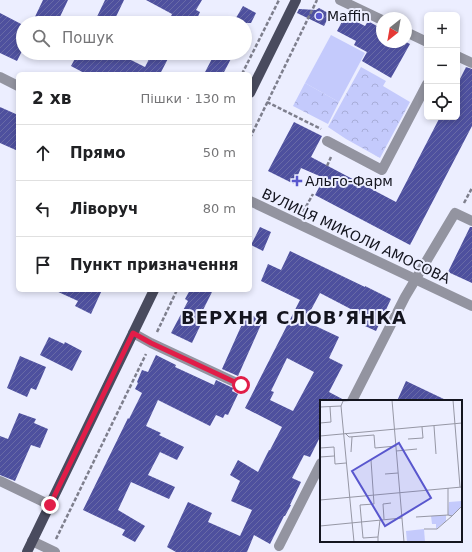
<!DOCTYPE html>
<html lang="uk">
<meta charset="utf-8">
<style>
:root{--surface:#fff;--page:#f2f2f2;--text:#202124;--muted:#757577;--line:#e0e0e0}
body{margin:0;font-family:"DejaVu Sans",sans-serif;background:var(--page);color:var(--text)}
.controls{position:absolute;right:12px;top:12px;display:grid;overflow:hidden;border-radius:6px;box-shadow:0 2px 6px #0003}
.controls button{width:36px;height:36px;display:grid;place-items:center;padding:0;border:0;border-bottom:1px solid var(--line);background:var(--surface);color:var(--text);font:20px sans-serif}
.compass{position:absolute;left:376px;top:12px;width:36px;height:36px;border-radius:50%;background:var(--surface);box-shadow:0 2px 6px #0003;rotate:211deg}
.stop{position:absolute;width:12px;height:12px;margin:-9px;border:3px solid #e11d48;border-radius:50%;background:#fff}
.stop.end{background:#e11d48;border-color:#fff;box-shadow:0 1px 4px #0008}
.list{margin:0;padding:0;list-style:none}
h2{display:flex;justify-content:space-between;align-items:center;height:52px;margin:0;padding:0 16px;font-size:17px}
h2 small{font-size:13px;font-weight:400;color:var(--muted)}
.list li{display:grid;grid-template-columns:26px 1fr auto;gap:12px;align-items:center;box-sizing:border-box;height:56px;padding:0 16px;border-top:1px solid var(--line)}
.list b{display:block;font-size:15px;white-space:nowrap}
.list em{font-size:13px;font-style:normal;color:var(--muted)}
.icon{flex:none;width:22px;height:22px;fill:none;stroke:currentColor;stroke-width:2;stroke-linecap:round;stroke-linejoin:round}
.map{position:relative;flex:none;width:472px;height:552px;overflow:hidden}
.search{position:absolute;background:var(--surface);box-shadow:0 2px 6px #0003;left:16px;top:16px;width:236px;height:44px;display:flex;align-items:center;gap:10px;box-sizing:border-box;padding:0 14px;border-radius:22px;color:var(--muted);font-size:15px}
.panel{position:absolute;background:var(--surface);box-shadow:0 2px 6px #0003;left:16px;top:72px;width:236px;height:220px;border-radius:6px}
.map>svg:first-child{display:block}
.forest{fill:url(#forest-crowns)}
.pitch{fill:#c4cafc}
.building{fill:url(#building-hatch);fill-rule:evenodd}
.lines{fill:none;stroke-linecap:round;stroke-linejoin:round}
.path{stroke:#7e7f8d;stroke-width:2.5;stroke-dasharray:4 2;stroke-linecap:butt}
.minor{stroke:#9394a0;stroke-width:10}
.major{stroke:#494b5e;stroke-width:10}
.route{stroke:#e11d48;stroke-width:5}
.poi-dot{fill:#5957ce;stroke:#eceeff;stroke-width:1.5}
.labels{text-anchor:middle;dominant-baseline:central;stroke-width:4;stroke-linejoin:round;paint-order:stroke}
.poi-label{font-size:14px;fill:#14151f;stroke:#eceeff;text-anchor:start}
.street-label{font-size:14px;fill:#14151f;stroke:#eceeff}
.district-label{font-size:18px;font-weight:bold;letter-spacing:1px;fill:#14151f;stroke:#eceeff}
.inset-road{fill:none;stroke:#9697a5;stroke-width:1}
.view{fill:#5957ce;fill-opacity:0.15;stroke:#5957ce;stroke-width:2}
.inset-edge{fill:none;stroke:#14151f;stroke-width:2}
</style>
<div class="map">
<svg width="472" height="552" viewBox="0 0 472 552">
<defs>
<pattern id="forest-crowns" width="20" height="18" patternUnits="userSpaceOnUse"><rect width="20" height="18" fill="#c4cafc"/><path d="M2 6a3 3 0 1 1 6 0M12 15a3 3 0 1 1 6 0" fill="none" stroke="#a8add8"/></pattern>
<pattern id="building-hatch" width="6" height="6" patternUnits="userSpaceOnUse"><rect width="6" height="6" fill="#4e509e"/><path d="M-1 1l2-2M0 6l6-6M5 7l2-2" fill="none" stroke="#686aa6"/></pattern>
</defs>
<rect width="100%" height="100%" fill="#eceeff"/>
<path class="forest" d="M361,67l25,14 -3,5 27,16 -30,56 -34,-19 -18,-12z
M305,83l34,19 -11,22 -35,-18z"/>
<path class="pitch" d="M331,35l34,18 -26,49 -34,-19z"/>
<path class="building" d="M43,0h25l-11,23h-25z
M105,0h19l-11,23h-19z
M146,0h56l-6,10 4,2 -5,11h-27l4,-9z
M243,6l13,7 -5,10h-18z
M319,8l11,6 -6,12 -27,-13 2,-4 17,1z
M0,13l23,12v24l-6,12 -17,-8z
M345,16l20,10 3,-5 14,8v13h24l4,2 -19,34 -29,-17 5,-9 -13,-7 2,-4 -19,-10z
M78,53h39l28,14 7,-14h19l-11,21h-74l-15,-8z
M215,53h19l-11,21h-19z
M466,67l6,2v57l-62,119 -95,-50 9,-17 -23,-10 -7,16 -26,-13 26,-49 28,14 -11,21 85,45 44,-85h17v-32z
M0,107l18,8v36l-18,-8z
M260,227l11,5 -8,19 -12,-6z
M470,227h2v56l-24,-11z
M290,251l75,36v-1l26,13 -15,32 -11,-5 3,-8 -48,-25 -15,28 34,16 -10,21 14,7 -14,27 17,9h-25v34l-11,22 -6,-2 -12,23 9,4 -11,23h1l-6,11h-1l-14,28 -16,-9 -7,17h-71l-9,-5 21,-45 24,11 -4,9 32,14 12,-26 -21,-9 9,-20 -10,-6 8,-15 20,12 11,-22h1l12,-23 -37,-19 55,-108 -39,-19 7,-17 13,6zM287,358l27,14 -21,39 -23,-11 4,-8 -3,-1z
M54,290h48l-11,24 -16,-8 3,-5z
M190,290h23l-15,30 4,2 -10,21 -21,-10 17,-32 -3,-2z
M247,313l16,7 -25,56 -16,-7z
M49,337l15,7 1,-2 17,9 -10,20 -32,-16z
M156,355l20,10 -1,2 39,18 2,-5 17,8 -1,3 6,3 -10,21 -3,-1 -2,4 -7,-3 -6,11 -52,-26 -12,26 15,7 -2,2 25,12 -7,13 -17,-8 -12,23 27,12 -6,12 -38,-17 -13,28 27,16 -10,16 -13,-7 3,-5 -42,-20 45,-92 1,1 13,-26 -7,-4 3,-6 -1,-1 5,-12 6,2z
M20,356l26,11 -10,23 -5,-2 -4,9 -20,-9z
M406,381l42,20h-51z
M19,413l17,6 -2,4 14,6 -8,19 -9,-3 -16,36 -15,-6v-39l8,3z"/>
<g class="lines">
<path class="path" d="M242,74l37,-74
M267,102l54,27
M250,138l67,-138
M327,166l4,-9
M464,203l8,-15
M303,212l10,-18
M157,332l20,-42
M56,539l90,-185"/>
<path class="minor" d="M340,0l42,20
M406,32l21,10
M457,56l15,7
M0,77l18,9
M327,141l55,29 45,-86
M250,201l222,105
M133,333l18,10 90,42
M352,401l53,-104 50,-84 17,8
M0,481l50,24
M32,541l23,11
M279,546l42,-83"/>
<path class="major" d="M250,93l46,-93
M27,552l127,-262"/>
</g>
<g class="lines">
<path class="route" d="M50,505l83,-172 18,10 90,42"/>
</g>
<g class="poi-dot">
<circle cx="319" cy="16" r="4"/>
<path d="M295 175h4v4h4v4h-4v4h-4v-4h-4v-4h4z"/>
</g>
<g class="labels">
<g class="poi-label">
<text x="327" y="16">Maffin</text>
<text x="305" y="181">Альго-Фарм</text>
</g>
<g class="street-label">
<text transform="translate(356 236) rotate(25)">ВУЛИЦЯ МИКОЛИ АМОСОВА</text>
</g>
<g class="district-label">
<text x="294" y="317">ВЕРХНЯ СЛОВ’ЯНКА</text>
</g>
</g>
<g transform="translate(320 400)">
<rect width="142" height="142" fill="#eceeff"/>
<path d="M142,101v5l-10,10 -4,-1 1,-13z" fill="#c4cafc"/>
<path d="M126,115v6l-10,8v-5h-4l-1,-8z" fill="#c4cafc"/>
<path d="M104,129l1,13h-18l-1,-11z" fill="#c4cafc"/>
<path class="inset-road" d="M72,0l12,142M133,0l7,87M0,2v5l21,-1M0,23l11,-1 -1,-15M114,26l2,28M25,33l4,4 25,-2 1,13 21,-2M0,36l142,-13M88,39l15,-1 -1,-11M0,48l14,-1 1,17 11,-1M76,51l21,-2M31,52l1,-15M0,57l14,-1M51,60l3,44 -14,1 3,33 15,-1v5M65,74l13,-1M0,100l142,-13M128,115l4,1 10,-10M96,117l32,-2v-27M64,119l-1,-15 8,-1M0,126l82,-8M104,129h13l15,-13M58,137l2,-17M34,142l-13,-136 2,-5 14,-1"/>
<path class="view" d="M79,43l32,55 -46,28 -33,-55z"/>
<rect width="142" height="142" class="inset-edge"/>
</g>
</svg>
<div class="controls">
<button>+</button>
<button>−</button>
<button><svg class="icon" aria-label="locate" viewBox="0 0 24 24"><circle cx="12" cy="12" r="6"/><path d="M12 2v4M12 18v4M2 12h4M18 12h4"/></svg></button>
</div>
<svg class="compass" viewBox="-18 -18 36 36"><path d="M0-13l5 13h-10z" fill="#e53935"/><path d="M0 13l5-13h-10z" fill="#757577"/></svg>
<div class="stop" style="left:241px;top:385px"></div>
<div class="stop end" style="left:50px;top:505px"></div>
<div class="search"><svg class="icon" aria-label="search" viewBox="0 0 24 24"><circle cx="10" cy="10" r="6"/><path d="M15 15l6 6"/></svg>Пошук</div>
<section class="panel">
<h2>2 хв<small>Пішки · 130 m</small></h2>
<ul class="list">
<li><svg class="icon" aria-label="ahead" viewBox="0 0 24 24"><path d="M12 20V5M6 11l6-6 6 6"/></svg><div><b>Прямо</b></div><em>50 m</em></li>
<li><svg class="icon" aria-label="left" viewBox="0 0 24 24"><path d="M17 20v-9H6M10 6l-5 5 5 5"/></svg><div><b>Ліворуч</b></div><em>80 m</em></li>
<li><svg class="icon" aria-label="arrive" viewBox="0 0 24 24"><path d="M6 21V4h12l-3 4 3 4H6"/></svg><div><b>Пункт призначення</b></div></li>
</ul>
</section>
</div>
